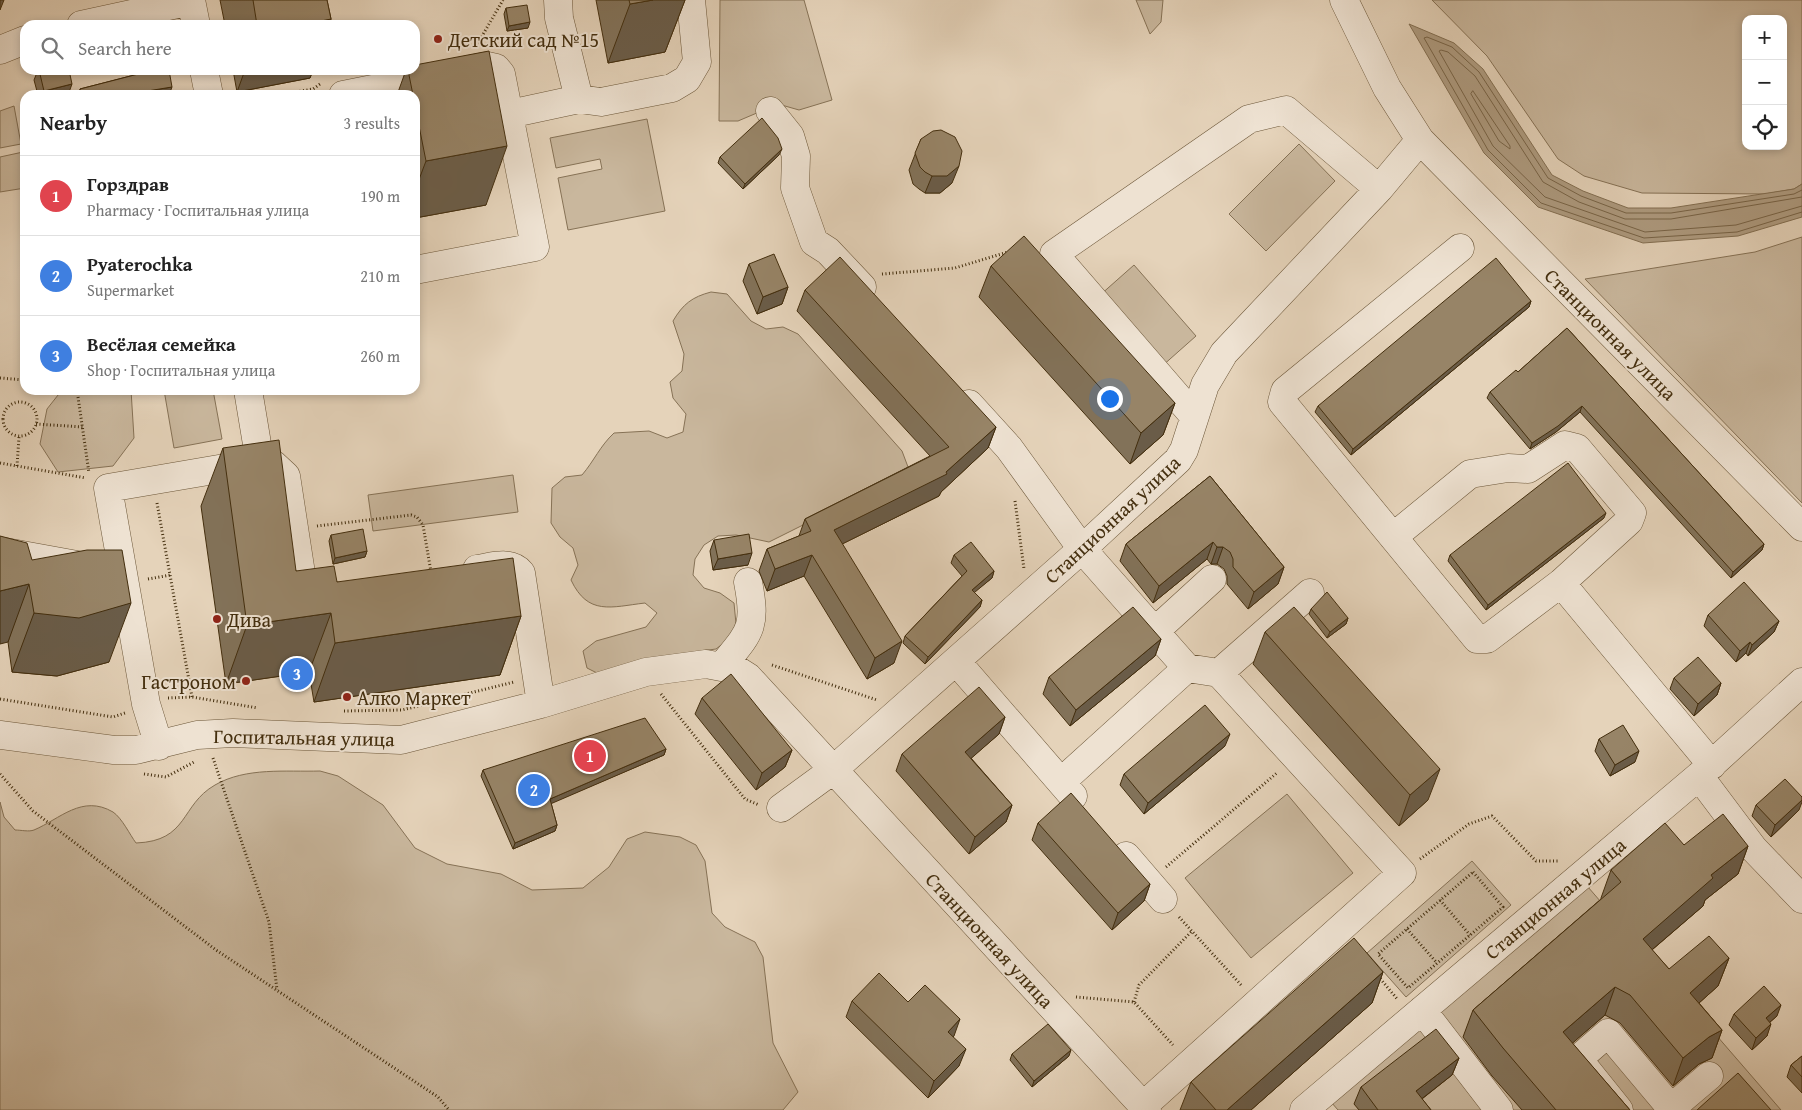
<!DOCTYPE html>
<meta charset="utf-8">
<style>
:root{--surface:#fff;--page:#f6f6f6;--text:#222;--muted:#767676;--line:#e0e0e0;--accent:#8f2418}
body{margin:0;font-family:"Gentium Book Plus",serif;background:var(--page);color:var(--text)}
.controls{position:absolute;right:15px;top:15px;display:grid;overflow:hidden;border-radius:10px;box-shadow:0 2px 8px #0003}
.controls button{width:45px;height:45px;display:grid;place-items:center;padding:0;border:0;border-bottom:1px solid var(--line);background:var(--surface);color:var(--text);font:25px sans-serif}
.you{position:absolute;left:1109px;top:398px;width:18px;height:18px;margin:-12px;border:4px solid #fff;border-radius:50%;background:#1a73e8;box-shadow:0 0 0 8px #1a73e833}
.badge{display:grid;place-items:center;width:32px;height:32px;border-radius:50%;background:var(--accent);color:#fff;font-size:16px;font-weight:700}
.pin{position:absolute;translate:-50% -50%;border:2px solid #fff;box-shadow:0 1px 5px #0006}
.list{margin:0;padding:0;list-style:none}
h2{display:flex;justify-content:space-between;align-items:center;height:65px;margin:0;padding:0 20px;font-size:21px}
h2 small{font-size:16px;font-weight:400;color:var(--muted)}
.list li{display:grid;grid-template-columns:32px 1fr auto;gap:15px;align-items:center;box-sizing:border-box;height:80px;padding:0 20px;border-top:1px solid var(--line)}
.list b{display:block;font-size:19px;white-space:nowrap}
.list p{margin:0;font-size:16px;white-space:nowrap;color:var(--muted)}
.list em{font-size:16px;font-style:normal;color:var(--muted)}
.icon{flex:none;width:28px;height:28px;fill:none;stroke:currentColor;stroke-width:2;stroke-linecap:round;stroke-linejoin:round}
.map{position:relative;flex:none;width:1802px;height:1110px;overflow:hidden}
.search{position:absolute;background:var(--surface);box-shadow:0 2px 8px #0003;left:20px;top:20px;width:400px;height:55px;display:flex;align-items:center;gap:12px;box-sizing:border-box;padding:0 18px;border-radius:15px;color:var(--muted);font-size:19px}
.panel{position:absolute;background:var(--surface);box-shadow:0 2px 8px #0003;left:20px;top:90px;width:400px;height:305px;border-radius:15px}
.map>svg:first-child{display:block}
.green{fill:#c9b79d;stroke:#867256;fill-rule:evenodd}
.water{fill:#ae9b80;stroke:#836f52}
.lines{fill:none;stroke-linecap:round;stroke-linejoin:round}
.shore{stroke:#786447;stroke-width:1}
.minor-casing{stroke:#6c5739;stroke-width:29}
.path{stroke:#432e0e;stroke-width:3;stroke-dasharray:1 2.5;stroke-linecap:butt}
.minor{stroke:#eee2d2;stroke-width:28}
.wall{fill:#827259;stroke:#432e0e}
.shaded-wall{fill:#6a5c48;stroke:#432e0e}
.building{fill:#978467;stroke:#432e0e}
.poi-dot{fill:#8f2418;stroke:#eee2d2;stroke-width:2}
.labels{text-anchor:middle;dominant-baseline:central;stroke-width:4;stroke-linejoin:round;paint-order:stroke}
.poi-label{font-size:20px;fill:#432e0e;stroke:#eee2d2;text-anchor:start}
.street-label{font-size:20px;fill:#432e0e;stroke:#eee2d2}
</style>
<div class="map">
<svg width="1802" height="1110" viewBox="0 0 1802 1110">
<rect width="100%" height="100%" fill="#e5d3ba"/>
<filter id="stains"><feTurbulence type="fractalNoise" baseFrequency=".004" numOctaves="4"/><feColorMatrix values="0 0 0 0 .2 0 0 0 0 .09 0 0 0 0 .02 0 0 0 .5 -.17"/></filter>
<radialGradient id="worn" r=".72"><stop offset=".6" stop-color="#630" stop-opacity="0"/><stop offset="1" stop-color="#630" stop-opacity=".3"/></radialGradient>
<path class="green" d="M720,0h84l28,100 -33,10 -21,-6 -40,17h-19z
M1136,0h27l-2,22 -11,12z
M1432,0h370v184l-8,5 -29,5 -123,-1 -58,-17 -26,-17 -71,-103zM1746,19h37v127h-37z
M14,106l7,38 -21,4v-37z
M647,119l18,92 -97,19 -10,-52 44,-9 -2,-10 -44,9 -6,-30z
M1299,144l36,37 -69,70 -37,-37z
M23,152l2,36 -25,4v-35z
M1802,237v266l-217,-224 170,-27z
M1134,265l62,71 -35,31 -62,-71z
M711,292l16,2 24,27 15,8 17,-2 15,7 104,117 6,16 -13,12 -126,63 -33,-7 -18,1 -14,9 -9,14 -2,16 11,13 16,5 14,10 2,21 -7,15 -13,10 -67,9 -46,18 -16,-8 -4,-17 13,-10 50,-14 11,-14 -12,-10c-34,4 -57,13 -74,-23l7,-15 -5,-17 -13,-11 -9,-14 1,-35 13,-11 17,-2c12,-14 18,-29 32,-42l35,-2 18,7 16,-6 3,-18 -13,-16 -3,-16 12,-11 2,-17 -11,-33c10,-17 19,-24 38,-29z
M62,390h69l3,48 -21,28 -55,6 -18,-28 7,-35z
M164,390h49l9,49 -48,9z
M513,475l5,37 -145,19 -5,-36z
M320,771l18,5 45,29 32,43 32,16 54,10 31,16 51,-2 26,-21 18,-28 18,-7 35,5 16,8 9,16 7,52 13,14 30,15 8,15 10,86 25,49 -15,18h-783v-308l4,15 11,13c6,0 14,2 19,0 26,-11 48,-36 79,-18 9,6 17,23 23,31 53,-2 44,-38 79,-58 31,-18 71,-13 105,-14z
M1287,794l66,79 -102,85 -66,-80z
M1472,861l39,44 -105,92 -39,-44z
M1588,887l193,223h-443l-7,-8z"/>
<path class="water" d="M1409,24l45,19 29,26 69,106 31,16 45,17h43l123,-19 8,-5v33l-64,19 -95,7 -105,-36 -54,-54z"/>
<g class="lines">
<path class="shore" d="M1473,91l37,55v3l-11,-8 -28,-47z
M1802,190l-8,4 -123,19h-45l-45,-17 -33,-18 -69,-106 -27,-25 -25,-10 -3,1 64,112 53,53 103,35 93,-6 65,-20
M1802,197l-131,22h-46l-46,-17 -36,-20 -68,-106 -27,-24 -7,-2 -2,1 54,95 52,51 100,35 91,-7 66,-19"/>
<g class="minor-casing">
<path id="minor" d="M191,0l5,25
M558,0l1,18 20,81
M1344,0l43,88 33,52 382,387
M81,25l110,-24
M0,50l25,-10
M204,70l5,25
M343,95l144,-29 9,2 5,6 34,173 -120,23
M770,111l20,25 6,20 -1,32 19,54 14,9 34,36
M509,114l70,-15 22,3 71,-14 15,-9 10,-17 -6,-62
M1460,248l-175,143 -3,11 195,237h10l74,-56 151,182
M248,390l12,72
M969,404l40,44 73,101 105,119
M1194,416l-140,-162 195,-135 37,-9 93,79
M1393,537l77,-63 38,-6 20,1 37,-24 12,3 55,65 -3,8 -68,62
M0,551l77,14
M477,569c15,-2 33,-9 44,4l20,131
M1154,632l58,-53
M956,661l117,135
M722,666c28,-34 35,-38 26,-84
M1219,673l91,-80
M0,735l114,15h22l61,-15 36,-2 168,7 140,-36 105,-32 60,-8 31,6 11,7 399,433
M159,746l-13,-42 -38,-216 152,-26 13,2 13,12 18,117 14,-2
M1699,776l54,72 49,51
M1061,782l126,-114 32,5 183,200 -259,233
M781,808l52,-38 249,-221 96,-89 6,-10 21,-65 19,-32 155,-164 41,-49
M1126,856l37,43
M1422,1010l77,100
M1304,1110l395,-334 103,-94
M1619,1110l-41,-51 30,-26 63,75
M1669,1110l40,-34"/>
</g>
<path class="path" d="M478,43l25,-43
M279,95l34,-6 7,-5
M882,274l73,-6 53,-16
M0,378l25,2
M77,390l12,83
M3 419a17 17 0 1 1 34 0a17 17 0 1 1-34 0Z
M36,424l47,3
M0,463l86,15
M17,466l2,-29
M1015,501l9,68
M157,503l35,194
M317,526l94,-11 6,2 6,8 8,47
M148,579l23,-4
M772,665l105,35
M661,694l84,105 14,6
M168,698l24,-1 66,11
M0,699l113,18 12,-4
M344,711l58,-1 112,-28
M213,758l56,164 8,68
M0,774l33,37 183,139 222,147 11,13
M144,774l22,3 28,-15
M1420,859l49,-35 23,-8 44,45h23
M1166,867l112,-95
M1473,872l30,35 -95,81 -30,-34z
M1440,900l30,35
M1179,917l63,69
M1407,929l30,34
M1378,976l20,24
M1076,997l58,5 39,43
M1134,1002l5,-17 53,-54"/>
<use href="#minor" class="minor"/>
</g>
<path class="wall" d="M220,0h107l4,19 -2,6h-104z
M596,0h89l-20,52 -57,11z
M506,8l22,20 -21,3 -3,-17z
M38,70h31l-1,25h-30l-4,-15z
M147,70h22v25h-91l2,-6 66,-17z
M233,70h80l-3,8 -73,14z
M406,70h9l71,135 -71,13v-123h-18z
M921,139l31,44 -12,10h-15l-6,-4 -6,-5 -4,-14z
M779,155l-36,34 -25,-26 2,-6z
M749,264l39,23 -6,17 -25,10 -14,-33z
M991,266l184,137 -12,32 -33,29 -151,-167z
M805,290l191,137 -8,21 -47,44 -2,4 -97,48 52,119 -27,16 -63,-103 -37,15 -8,-20 8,-22 32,-13 6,-17 125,-63 -133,-145z
M1531,301l-2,6 -178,148 -36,-43 3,-6z
M1567,328l197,216 -2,6 -31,28 -151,-166 -24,20 -26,17 -43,-51 3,-6 28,-20z
M223,448l73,123 41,11 184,34 -21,59 -186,27 -5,-30 -83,12 -25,-178z
M1210,476l74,91 -6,17 -30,25 -21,-25v-8l-3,-7 -7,-5h-6l-4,-5 -54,44 -33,-42 6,-17z
M1604,518l-118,92 -38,-49 2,-6z
M331,535l36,16 -2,6 -32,7 -4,-23z
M714,540l34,25 -35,5 -3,-19z
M954,555l40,16 -2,7 -18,14 8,8 -2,7 -55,57 -22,-21 2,-7 57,-60 -11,-13z
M32,560l77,102 -52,14 -45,-4 -4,-30z
M1311,609l37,9 -2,6 -19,14 -18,-24z
M1708,615l71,6 -5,11 -26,24 -2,-3 -10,9 -32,-36z
M1265,632l163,168 -29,26 -146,-162z
M1161,639l-6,17 -85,70 -27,-32 6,-17z
M1674,678l47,5 -4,12 -23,21 -24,-27z
M702,698l90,52 -7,17 -29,23 -61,-76z
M1005,717l-6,17 -28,24 41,47 -6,17 -37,32 -73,-83 6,-17z
M1599,739l36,23 -25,14 -15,-25z
M1225,746l-81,68 -24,-29 4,-11z
M666,749l-2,6 -113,48 6,22 -2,6 -42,18 -32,-73 2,-6z
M1756,805l43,5 -28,27 -19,-21z
M1038,823l112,61 -6,17 -32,29 -80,-90z
M1684,845l64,1 -10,28 -33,26 -2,6 -51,44 17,19 60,-11 -11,28 -19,17 23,27 -10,28 -13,6 -26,22 -53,-63 -15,-8 -33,28 58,67h-108l-30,-34 -29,-39 10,-27 128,-111v-1l10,-28z
M1383,972l-11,31 -121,107h-71l11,-28z
M852,1001l56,1 46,34 -1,1 6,29 -31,32 -82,-81z
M1734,1014l43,2 -7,6 -3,14 -15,14 -23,-25z
M1012,1054l57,2 -37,31 -22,-27z
M1802,1056v37l-15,-16 4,-12z
M1459,1058l-7,17 -30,24 9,11h-72l-5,-6 7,-17z"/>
<path class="shaded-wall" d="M0,0h4l-4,10z
M653,0h32l-20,52 -57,11 22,-59z
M331,19l-2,6h-28z
M530,22l-2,6 -21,3 2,-5z
M245,70h68l-3,8 -73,14z
M72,84l-4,11h-26l2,-4z
M172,87l-3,8h-40v-1z
M507,146l-21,59 -71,13v-28l11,-29z
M782,149l-3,6 -36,34 2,-5z
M959,166l-7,17 -12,10h-15l7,-17z
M788,287l-6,17 -25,10 6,-17z
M1531,301l-2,6 -178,148 2,-6z
M1175,403l-12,32 -33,29 11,-31z
M1582,406l-2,6 -24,20 -26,17 2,-6z
M996,427l-8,21 -47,44 -2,4 -113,56 8,-22 112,-58z
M1606,513l-2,5 -118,92 2,-5z
M1213,542l-6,17 -54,44 6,-17z
M1764,544l-2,6 -31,28 2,-6z
M1217,547h6l-6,17h-6z
M367,551l-2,6 -32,7 2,-6z
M752,553l-4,12 -35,5 5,-11z
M812,555l-8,21 -37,15 8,-22z
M1284,567l-6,17 -30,25 6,-17z
M994,571l-2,7 -23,19 3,-7z
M29,584l-21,58 -8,2v-53z
M982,600l-2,7 -55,57 3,-7z
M131,603l-22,59 -52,14 -45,-4 22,-59z
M331,613l-22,59 -83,12 21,-59z
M521,616l-21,59 -186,27 21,-59z
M1348,618l-2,6 -19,14 3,-6z
M1779,621l-5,11 -26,24 4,-11z
M1161,639l-6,17 -85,70 6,-16z
M902,641l-8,22 -27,16 8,-21z
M1750,642l-4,11 -10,9 4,-11z
M1721,683l-4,12 -23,21 4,-12z
M1005,717l-6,17 -40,35 6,-17z
M1230,734l-5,12 -81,68 4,-11z
M666,749l-2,6 -116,50 2,-6z
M792,750l-7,17 -29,23 6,-17z
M1639,751l-4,11 -25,14 5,-11z
M1440,769l-12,31 -29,26 11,-31z
M1802,800v2l-3,8 -28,27 4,-12z
M1012,805l-6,17 -37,32 6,-17z
M557,825l-2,6 -42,18 2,-6z
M1748,846l-10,28 -33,26 -2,6 -70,60 10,-27 68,-64z
M1150,884l-6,17 -32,29 6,-17z
M1729,958l-11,28 -38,34 10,-27z
M1383,972l-11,31 -121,107h-24z
M1615,987l-10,28 -52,45 10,-28z
M1781,1005l-4,11 -15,13 4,-11z
M960,1019l-6,17 -12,13 6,-17z
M1771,1024l-4,12 -15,14 4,-12z
M1722,1030l-10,28 -13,6 -26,22 10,-28 26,-21z
M966,1049l-7,17 -31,32 6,-17z
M1071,1050l-2,6 -37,31 2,-6z
M1459,1058l-7,17 -42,33 6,-17z"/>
<path class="building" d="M253,0h74l4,19 -30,6h-44z
M629,0h24l-23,4z
M527,5l3,17 -21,4 -3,-18z
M489,51l18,95 -81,15 -11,-55v-11h-2l-5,-25h7v-5z
M39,70h30l3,14 -28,7z
M149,70h20l3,17 -43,7 1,1h-48l-2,-6 70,-18z
M762,118l16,20 4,11 -37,35 -25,-27z
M941,130l14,7 7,14 -3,15 -12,10h-15l-7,-4 -5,-5 -5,-14 6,-14 12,-8z
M1024,236l151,167 -34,30 -150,-167z
M774,254l14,33 -25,10 -14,-33z
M840,257l156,170 -50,45 1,2 -113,56 68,111 -27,17 -63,-103 -37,14 -8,-20 44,-18 -6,-12 144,-72 -144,-157z
M1496,258l35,43 -178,148 -35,-43z
M1567,328l197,216 -31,28 -151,-166 -24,20 -26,17 -42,-51 26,-22 2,2z
M279,440l17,131 38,-5 3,16 176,-24 8,58 -186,27 -4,-30 -84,12 -24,-177z
M1568,463l38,50 -118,92 -38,-50z
M1210,476l74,91 -30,25 -21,-25v-8l-3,-7 -7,-5h-6l-4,-5 -54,44 -33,-42z
M363,529l4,22 -32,7 -4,-23z
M749,534l3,19 -34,6 -4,-19z
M0,536l27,7 5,17 55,-10h35l9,53 -52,15 -45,-5 -5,-29 -29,7z
M971,542l23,29 -22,19 10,10 -54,57 -23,-21 62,-65 -13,-16z
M1744,582l35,39 -27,24 -2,-3 -10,9 -32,-36z
M1327,592l21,26 -18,14 -19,-23z
M1133,607l28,32 -85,71 -27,-33z
M1294,607l146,162 -30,26 -145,-163z
M1698,657l23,26 -23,21 -24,-26z
M731,674l61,76 -30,23 -60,-75z
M979,687l26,30 -40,35 47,53 -37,32 -73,-83z
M1205,705l25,29 -82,69 -24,-29z
M645,718l21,31 -116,50 7,26 -42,18 -32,-73z
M1623,725l16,26 -24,14 -16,-26z
M1785,779l17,18v3l-27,25 -19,-20z
M1071,793l79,91 -32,29 -80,-90z
M1723,814l25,32 -37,29 2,3 -70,61 26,30 40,-33 20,22 -39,35 32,37 -13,7 -26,21 -53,-63 -15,-8 -52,45 67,78h-74l-53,-62 -30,-38 148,-128 -10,-12 54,-47 19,22z
M1354,938l29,34 -156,138h-11l-25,-28z
M879,973l29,29 17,-17 35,34 -12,13 18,17 -32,32 -82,-80z
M1764,986l17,19 -15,13 5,6 -15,14 -22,-24z
M1048,1024l23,26 -37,31 -22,-27z
M1436,1029l23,29 -43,33 15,19h-53l-17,-23z
M1802,1056v21l-11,-12z
M1738,1073l33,37h-74z"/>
<g class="poi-dot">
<circle cx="438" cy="39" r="5"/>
<circle cx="217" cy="619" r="5"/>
<circle cx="246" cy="681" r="5"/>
<circle cx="347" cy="697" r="5"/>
</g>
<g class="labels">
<g class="poi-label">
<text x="448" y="39">Детский сад №15</text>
<text x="227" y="619">Дива</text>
<text x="236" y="681" text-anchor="end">Гастроном</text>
<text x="357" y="697">Алко Маркет</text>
</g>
<g class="street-label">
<text transform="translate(1611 334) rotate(45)">Станционная улица</text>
<text transform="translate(1112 519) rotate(-43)">Станционная улица</text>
<text transform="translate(304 737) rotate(1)">Госпитальная улица</text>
<text transform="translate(1555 898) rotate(-40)">Станционная улица</text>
<text transform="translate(990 940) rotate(47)">Станционная улица</text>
</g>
</g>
<rect width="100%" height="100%" filter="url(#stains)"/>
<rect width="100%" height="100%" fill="url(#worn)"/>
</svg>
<div class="controls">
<button>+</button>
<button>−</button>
<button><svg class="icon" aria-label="locate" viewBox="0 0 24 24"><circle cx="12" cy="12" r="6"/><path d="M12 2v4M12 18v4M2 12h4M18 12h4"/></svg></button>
</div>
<div class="you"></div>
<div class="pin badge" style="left:590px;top:756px;background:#e0444e">1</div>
<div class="pin badge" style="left:534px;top:790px;background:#3f7fe0">2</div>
<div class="pin badge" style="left:297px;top:674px;background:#3f7fe0">3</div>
<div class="search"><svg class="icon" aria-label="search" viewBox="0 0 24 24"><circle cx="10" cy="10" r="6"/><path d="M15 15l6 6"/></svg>Search here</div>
<section class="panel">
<h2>Nearby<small>3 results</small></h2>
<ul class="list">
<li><span class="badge" style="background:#e0444e">1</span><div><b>Горздрав</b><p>Pharmacy · Госпитальная улица</p></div><em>190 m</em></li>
<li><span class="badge" style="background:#3f7fe0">2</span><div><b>Pyaterochka</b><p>Supermarket</p></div><em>210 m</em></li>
<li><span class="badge" style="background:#3f7fe0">3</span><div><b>Весёлая семейка</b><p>Shop · Госпитальная улица</p></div><em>260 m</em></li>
</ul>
</section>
</div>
